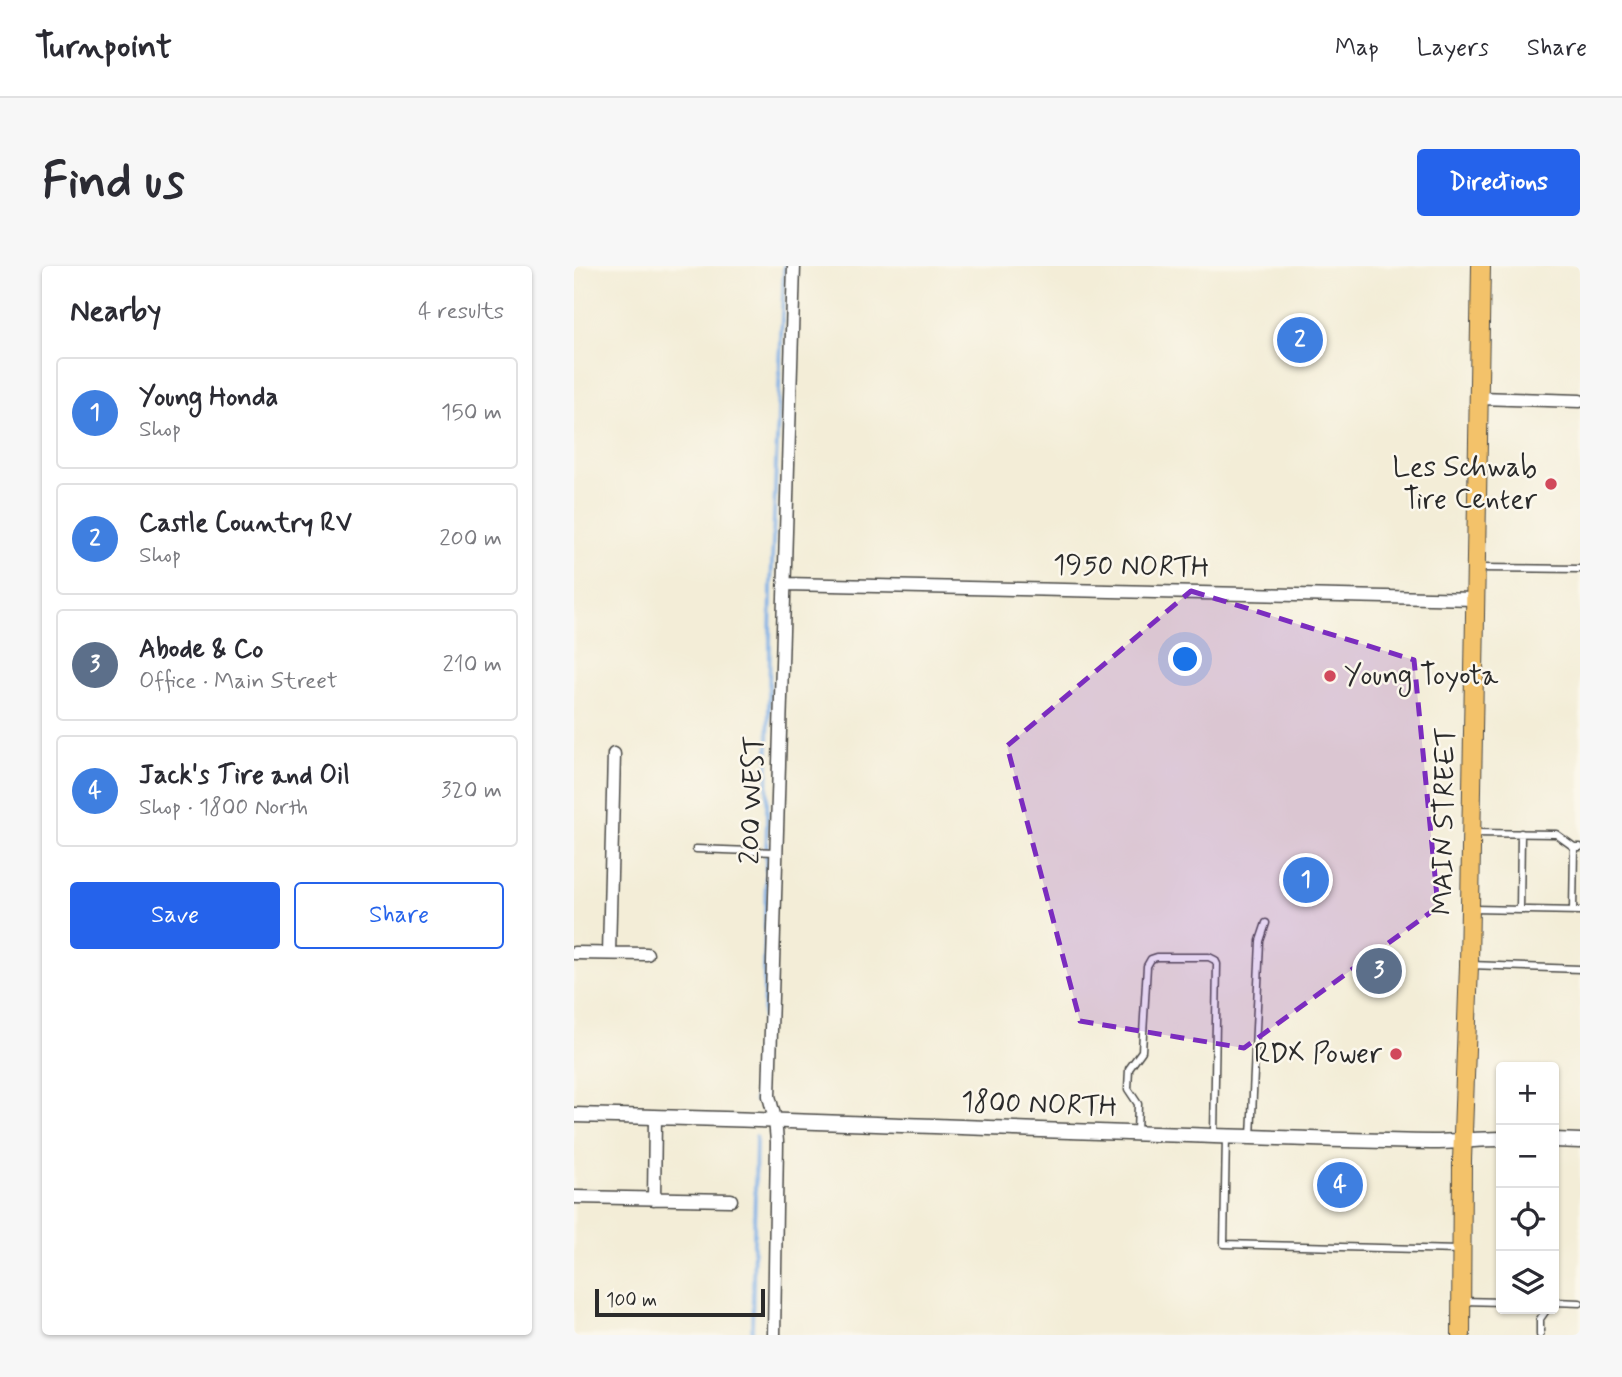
<!DOCTYPE html>
<meta charset="utf-8">
<style>
:root{--surface:#fff;--page:#f7f7f7;--text:#2b2b33;--muted:#7c7c81;--line:#e1e1e2;--accent:#2563eb}
body{margin:0;font-family:Mynerve,sans-serif;background:var(--page);color:var(--text)}
.controls{position:absolute;right:21px;bottom:21px;display:grid;overflow:hidden;border-radius:7px;box-shadow:0 2px 5px #0004}
.controls button{width:63px;height:63px;display:grid;place-items:center;padding:0;border:0;border-bottom:2px solid var(--line);background:var(--surface);color:var(--text);font:35px sans-serif}
.scale{position:absolute;left:21px;bottom:18px;width:170px;box-sizing:border-box;padding-left:7px;border:4px solid #2b2b2b;border-top:0;font-size:19px;line-height:24px;white-space:nowrap;color:#2b2b2b;-webkit-text-stroke:5px #fbf7ec;paint-order:stroke}
.you{position:absolute;left:612px;top:394px;width:24px;height:24px;margin:-18px;border:5px solid #fff;border-radius:50%;background:#1a73e8;box-shadow:0 0 0 10px #1a73e833}
.badge{display:grid;place-items:center;width:46px;height:46px;border-radius:50%;background:var(--accent);color:#fff;font-size:23px;font-weight:700}
.pin{position:absolute;translate:-50% -50%;border:4px solid #fff;box-shadow:0 2px 7px #0006}
.list{margin:0;padding:0;list-style:none}
h2{display:flex;justify-content:space-between;align-items:center;height:91px;margin:0;padding:0 28px;font-size:30px}
h2 small{font-size:23px;font-weight:400;color:var(--muted)}
.list li{display:grid;grid-template-columns:46px 1fr auto;gap:21px;align-items:center;box-sizing:border-box;height:112px;margin:0 14px 14px;padding:0 14px;border:2px solid var(--line);border-radius:7px}
.list b{display:block;font-size:26px;white-space:nowrap}
.list p{margin:0;font-size:23px;white-space:nowrap;color:var(--muted)}
.list em{font-size:23px;font-style:normal;color:var(--muted)}
.actions{display:flex;gap:14px;padding:21px 28px}
.actions a{flex:1;padding:16px 0;border:2px solid var(--accent);border-radius:7px;text-align:center;font-size:24px;color:var(--accent)}
.actions .main{background:var(--accent);color:#fff}
.icon{flex:none;width:38px;height:38px;fill:none;stroke:currentColor;stroke-width:2;stroke-linecap:round;stroke-linejoin:round}
.map{position:relative;flex:none;width:1006px;height:1069px;overflow:hidden;border-radius:7px}
header{display:flex;align-items:center;gap:42px;box-sizing:border-box;height:98px;padding:0 35px;background:var(--surface);border-bottom:2px solid var(--line)}
header strong{font-size:33px}
nav{display:flex;gap:38px;margin-inline-start:auto;font-size:24px}
.intro{display:flex;align-items:center;justify-content:space-between;box-sizing:border-box;height:168px;padding:0 42px}
h1{margin:0;font-size:49px}
.button{padding:18px 32px;border-radius:7px;background:var(--accent);color:#fff;font-size:24px;font-weight:700}
main{display:flex;gap:42px;padding:0 42px}
aside{flex:1;background:var(--surface);border-radius:7px;box-shadow:0 2px 5px #0004}
.map>svg:first-child{display:block}
.lines{fill:none;stroke-linecap:round;stroke-linejoin:round}
.stream{stroke:#7aade6;stroke-width:3.5}
.service-casing{stroke:#494845;stroke-width:9}
.minor-casing{stroke:#494845;stroke-width:15}
.tertiary-casing{stroke:#494845;stroke-width:17}
.primary-casing{stroke:#494845;stroke-width:20}
.service{stroke:#fff;stroke-width:6}
.minor{stroke:#fff;stroke-width:12}
.tertiary{stroke:#fff;stroke-width:14}
.primary{stroke:#f3c26a;stroke-width:18}
.marked{fill:#7b2cbf;fill-opacity:0.2;stroke:#7b2cbf;stroke-width:5;stroke-dasharray:14 9;stroke-linejoin:round}
.poi-dot{fill:#d1495b;stroke:#fbf7ec;stroke-width:2.5}
.labels{text-anchor:middle;dominant-baseline:central;stroke-width:5;stroke-linejoin:round;paint-order:stroke}
.poi-label{font-size:28px;fill:#2b2b2b;stroke:#fbf7ec;text-anchor:end}
.street-label{font-size:28px;fill:#2b2b2b;stroke:#fbf7ec}
</style>
<header>
<strong>Turnpoint</strong>
<nav><a>Map</a><a>Layers</a><a>Share</a></nav>
</header>
<div class="intro"><h1>Find us</h1><a class="button">Directions</a></div>
<main>
<aside>
<h2>Nearby<small>4 results</small></h2>
<ul class="list">
<li><span class="badge" style="background:#3f7fe0">1</span><div><b>Young Honda</b><p>Shop</p></div><em>150 m</em></li>
<li><span class="badge" style="background:#3f7fe0">2</span><div><b>Castle Country RV</b><p>Shop</p></div><em>200 m</em></li>
<li><span class="badge" style="background:#5c6f8a">3</span><div><b>Abode &amp; Co</b><p>Office · Main Street</p></div><em>210 m</em></li>
<li><span class="badge" style="background:#3f7fe0">4</span><div><b>Jack's Tire and Oil</b><p>Shop · 1800 North</p></div><em>320 m</em></li>
</ul>
<div class="actions"><a class="main">Save</a><a>Share</a></div>
</aside>
<div class="map">
<svg width="1006" height="1069" viewBox="0 0 1006 1069">
<rect width="100%" height="100%" fill="#fbf7ec"/>
<filter id="ink" filterUnits="userSpaceOnUse"><feTurbulence type="fractalNoise" baseFrequency=".0143" numOctaves="2"/><feDisplacementMap in="SourceGraphic" scale="14" xChannelSelector="R" yChannelSelector="G"/><feConvolveMatrix kernelMatrix="1 2 1 2 8 2 1 2 1" color-interpolation-filters="sRGB"/></filter>
<filter id="wash" filterUnits="userSpaceOnUse"><feTurbulence type="fractalNoise" baseFrequency=".00686" numOctaves="4" result="noise"/><feDisplacementMap in="SourceGraphic" scale="28" xChannelSelector="R" yChannelSelector="G"/><feGaussianBlur stdDeviation="1.57" result="paint"/><feColorMatrix in="noise" values="0 0 0 0 0 0 0 0 0 0 0 0 0 0 0 0 0 1.4 0 .05"/><feComposite in="paint" operator="in"/></filter>
<g filter="url(#wash)">
<rect width="100%" height="100%" fill="#f3edd7"/>
<g class="lines">
<path class="stream" d="M181,835l8,-67 8,-447 13,-321
M178,1069l4,-198"/>
</g>
</g>
<g filter="url(#ink)">
<g class="lines">
<g class="service-casing">
<path id="service" d="M904,302l102,1
M899,567l83,1 18,13h6
M122,583l80,3
M899,643l107,2
M946,644l1,-77
M999,645l1,-64
M896,699l110,4
M563,867l1,-29 -10,-15 1,-20 13,-18 5,-85 4,-7 6,-2h52l6,3 2,4 -3,171
M652,870l-2,108 235,6
M677,871l9,-196 6,-18
M889,1035l38,1
M980,1036l26,1
M966,1069v-16l7,-10"/>
</g>
<g class="minor-casing">
<path id="minor" d="M905,132l101,3
M211,318l690,15
M0,687l73,1
M35,687l5,-199
M0,931l157,3
M80,933l1,-82
M200,1069l3,-193 -2,-23 -6,-23 25,-830"/>
</g>
<g class="tertiary-casing">
<path id="tertiary" d="M0,849c286,6 572,21 858,27 23,0 46,-3 69,-3
M980,874l26,1"/>
</g>
<g class="primary-casing">
<path id="primary" d="M887,1069l1,-174 7,-196 12,-699"/>
</g>
<use href="#service" class="service"/>
<use href="#minor" class="minor"/>
<use href="#tertiary" class="tertiary"/>
<use href="#primary" class="primary"/>
</g>
</g>
<path class="marked" d="M617,325l223,69 24,247 -194,141 -164,-27 -73,-275z"/>
<g class="poi-dot">
<circle cx="977" cy="218" r="7"/>
<circle cx="756" cy="410" r="7"/>
<circle cx="822" cy="788" r="7"/>
</g>
<g class="labels">
<g class="poi-label">
<text x="963" y="202">Les Schwab<tspan x="963" dy="32">Tire Center</tspan></text>
<text x="770" y="410" text-anchor="start">Young Toyota</text>
<text x="808" y="788">RDX Power</text>
</g>
<g class="street-label">
<text transform="translate(557 301) rotate(1)">1950 NORTH</text>
<text transform="translate(179 534) rotate(-88)">200 WEST</text>
<text transform="translate(871 555) rotate(-89)">MAIN STREET</text>
<text transform="translate(465 839) rotate(2)">1800 NORTH</text>
</g>
</g>
</svg>
<div class="controls">
<button>+</button>
<button>−</button>
<button><svg class="icon" aria-label="locate" viewBox="0 0 24 24"><circle cx="12" cy="12" r="6"/><path d="M12 2v4M12 18v4M2 12h4M18 12h4"/></svg></button>
<button><svg class="icon" aria-label="layers" viewBox="0 0 24 24"><path d="M12 4l9 5-9 5-9-5zM3 14l9 5 9-5"/></svg></button>
</div>
<div class="scale">100 m</div>
<div class="you"></div>
<div class="pin badge" style="left:732px;top:614px;background:#3f7fe0">1</div>
<div class="pin badge" style="left:726px;top:74px;background:#3f7fe0">2</div>
<div class="pin badge" style="left:805px;top:705px;background:#5c6f8a">3</div>
<div class="pin badge" style="left:766px;top:919px;background:#3f7fe0">4</div>
</div>
</main>
